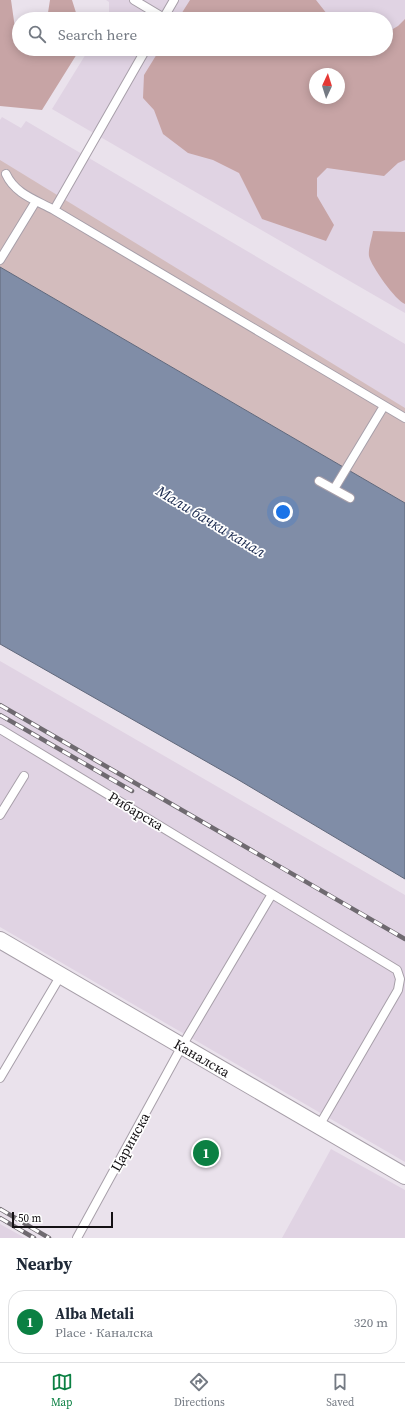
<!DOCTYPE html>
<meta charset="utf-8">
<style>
:root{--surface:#fff;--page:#f6f6f7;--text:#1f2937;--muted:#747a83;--line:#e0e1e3;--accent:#0b8043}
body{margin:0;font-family:"Source Serif 4",serif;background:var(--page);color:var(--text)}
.compass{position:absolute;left:309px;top:68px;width:36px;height:36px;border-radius:50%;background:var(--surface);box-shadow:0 2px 10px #0003;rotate:4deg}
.scale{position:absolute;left:12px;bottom:10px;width:101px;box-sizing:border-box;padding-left:4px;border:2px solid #141114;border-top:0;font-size:11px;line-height:14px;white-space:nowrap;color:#141114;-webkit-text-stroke:3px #fff;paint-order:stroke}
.you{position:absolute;left:283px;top:512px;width:14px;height:14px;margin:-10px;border:3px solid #fff;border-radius:50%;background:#1a73e8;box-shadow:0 0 0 6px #1a73e833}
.badge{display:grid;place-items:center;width:26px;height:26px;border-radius:50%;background:var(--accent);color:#fff;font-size:13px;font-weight:700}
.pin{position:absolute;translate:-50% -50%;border:2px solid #fff;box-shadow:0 1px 4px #0006}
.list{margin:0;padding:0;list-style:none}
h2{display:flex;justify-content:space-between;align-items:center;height:52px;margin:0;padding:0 16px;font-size:17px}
h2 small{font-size:13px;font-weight:400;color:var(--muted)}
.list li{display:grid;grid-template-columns:26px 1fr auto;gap:12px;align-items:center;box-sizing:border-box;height:64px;margin:0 8px 8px;padding:0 8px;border:1px solid var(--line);border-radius:16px}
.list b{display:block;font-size:15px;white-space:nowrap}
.list p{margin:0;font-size:13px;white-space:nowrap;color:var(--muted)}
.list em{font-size:13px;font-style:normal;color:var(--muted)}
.icon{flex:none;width:22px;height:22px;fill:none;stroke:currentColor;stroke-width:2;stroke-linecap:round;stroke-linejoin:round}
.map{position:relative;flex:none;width:405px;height:1238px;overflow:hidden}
.search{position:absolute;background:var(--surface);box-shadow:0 2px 10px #0003;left:12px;right:12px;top:12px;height:44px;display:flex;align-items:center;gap:10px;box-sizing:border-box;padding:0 14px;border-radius:22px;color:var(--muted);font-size:15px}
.sheet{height:124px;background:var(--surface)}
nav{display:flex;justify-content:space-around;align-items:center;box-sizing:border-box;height:56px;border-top:1px solid var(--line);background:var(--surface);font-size:11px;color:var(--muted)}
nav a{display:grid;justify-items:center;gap:2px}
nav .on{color:var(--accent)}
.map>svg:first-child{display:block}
.built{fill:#e0d3e3;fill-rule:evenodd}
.green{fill:#d3bcbd}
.forest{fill:#c7a4a5;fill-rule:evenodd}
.water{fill:#808da7;stroke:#60687b}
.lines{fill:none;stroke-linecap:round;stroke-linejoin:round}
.lane-casing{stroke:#a79fa9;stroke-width:10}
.street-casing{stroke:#a79fa9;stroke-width:18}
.lane{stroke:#fff;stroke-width:8}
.street{stroke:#fff;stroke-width:16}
.rail-casing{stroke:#6f6a70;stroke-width:4.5}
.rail{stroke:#fff;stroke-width:3;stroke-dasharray:9;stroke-linecap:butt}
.labels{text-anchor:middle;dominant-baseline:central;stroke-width:3.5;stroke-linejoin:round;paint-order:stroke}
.street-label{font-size:14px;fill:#141114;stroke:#fff}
.water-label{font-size:15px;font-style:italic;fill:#18284d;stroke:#fff}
</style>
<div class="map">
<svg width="405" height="1238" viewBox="0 0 405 1238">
<rect width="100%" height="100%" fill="#eae2ec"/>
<path class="built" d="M106,0h299v313l-353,-204 37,-60h297v-30h-280l3,-6v-11zM315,74h24v24h-24z
M2,117l19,11 5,-7 379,223v75l-405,-221v-78z
M0,661l405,234v267l-405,-235z
M331,1149l74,41v48h-123z
M0,1224l25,14h-25z"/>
<path class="green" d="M0,160l405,248v95l-405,-236z"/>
<path class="forest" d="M0,0h11l5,35 3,2v12h61l-38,61 -42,-4z
M50,0h22l6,19h-31z
M190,0h126l15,19h-153z
M405,19v141l-7,3 -14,13 -57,-8 -10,10v18l17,29 -8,16 -64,-22 -23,-46 -26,-13 -25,-7 -25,-19 -9,-24 -11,-12 1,-23 16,-26h226v-16l12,-7zM315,74h24v24h-24z
M373,231l32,1v72c-9,-3 -34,-38 -36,-48 -1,-7 3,-18 4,-25z"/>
<path class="water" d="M0,267l405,236v376l-168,-100 -237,-135z"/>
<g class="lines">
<g class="lane-casing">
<path id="lane" d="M134,0l30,18
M163,19l11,-19
M6,174c9,20 30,26 48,36l351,208
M54,210l92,-161
M0,260l36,-59
M319,481l31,17
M334,489l50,-83
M0,729l272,165
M0,815l24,-39
M0,1078l61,-103
M77,1238l105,-192 90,-152 125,76 3,9 -2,11 -79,136"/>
</g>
<g class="street-casing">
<path id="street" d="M0,940l405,236"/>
</g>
<use href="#lane" class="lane"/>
<use href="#street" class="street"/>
<g class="rail-casing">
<path id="rail" d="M0,705l405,234
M0,715l132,76
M0,1209l49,29
M0,1218l34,20"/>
</g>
<use href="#rail" class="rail"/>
</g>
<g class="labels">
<g class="street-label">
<text transform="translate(136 811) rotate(31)">Рибарска</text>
<text transform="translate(202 1058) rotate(30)">Каналска</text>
<text transform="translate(130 1142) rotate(-61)">Царинска</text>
</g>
<g class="water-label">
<text transform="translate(211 521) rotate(31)">Мали бачки канал</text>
</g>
</g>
</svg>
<svg class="compass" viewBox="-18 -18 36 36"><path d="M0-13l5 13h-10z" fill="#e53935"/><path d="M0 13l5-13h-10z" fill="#747a83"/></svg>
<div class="scale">50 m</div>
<div class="you"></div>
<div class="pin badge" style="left:206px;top:1153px">1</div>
<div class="search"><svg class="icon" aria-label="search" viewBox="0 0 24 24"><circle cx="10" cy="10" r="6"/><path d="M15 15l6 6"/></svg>Search here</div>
</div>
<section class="sheet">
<h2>Nearby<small></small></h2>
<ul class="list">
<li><span class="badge">1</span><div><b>Alba Metali</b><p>Place · Каналска</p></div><em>320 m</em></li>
</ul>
</section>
<nav>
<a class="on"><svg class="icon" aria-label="map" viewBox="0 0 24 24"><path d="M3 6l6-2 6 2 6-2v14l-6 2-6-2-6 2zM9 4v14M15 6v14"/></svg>Map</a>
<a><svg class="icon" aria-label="directions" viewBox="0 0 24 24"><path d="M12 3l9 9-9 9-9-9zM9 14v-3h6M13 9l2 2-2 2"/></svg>Directions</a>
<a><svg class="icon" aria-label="saved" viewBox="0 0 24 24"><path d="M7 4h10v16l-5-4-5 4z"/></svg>Saved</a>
</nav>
